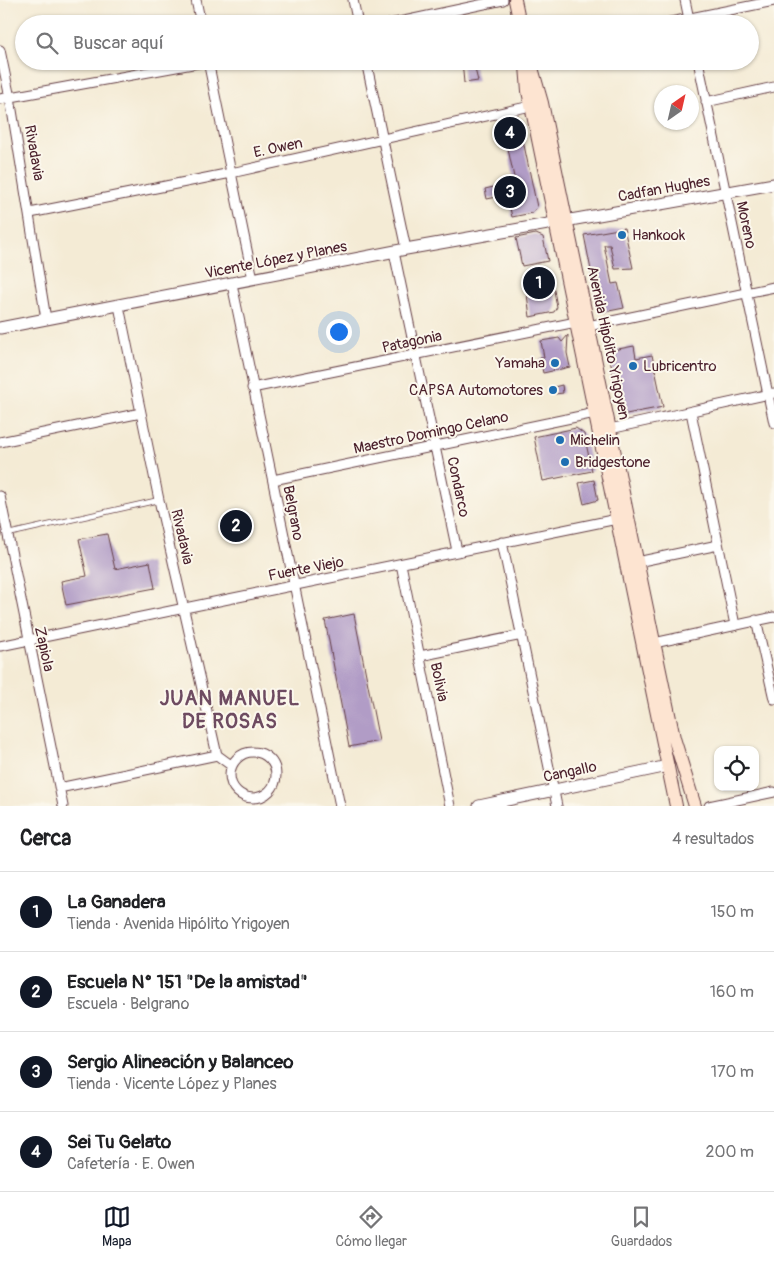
<!DOCTYPE html>
<html lang="es">
<meta charset="utf-8">
<style>
:root{--surface:#fff;--page:#f2f2f2;--text:#202124;--muted:#757577;--line:#e0e0e0;--accent:#111827}
body{margin:0;font-family:Pangolin,sans-serif;background:var(--page);color:var(--text)}
.controls{position:absolute;right:15px;bottom:15px;display:grid;overflow:hidden;border-radius:10px;box-shadow:0 1px 4px #0004}
.controls button{width:45px;height:45px;display:grid;place-items:center;padding:0;border:0;border-bottom:1px solid var(--line);background:var(--surface);color:var(--text);font:25px sans-serif}
.compass{position:absolute;left:654px;top:85px;width:45px;height:45px;border-radius:50%;background:var(--surface);box-shadow:0 1px 4px #0004;rotate:34deg}
.you{position:absolute;left:338px;top:331px;width:18px;height:18px;margin:-12px;border:4px solid #fff;border-radius:50%;background:#1a73e8;box-shadow:0 0 0 8px #1a73e833}
.badge{display:grid;place-items:center;width:32px;height:32px;border-radius:50%;background:var(--accent);color:#fff;font-size:16px;font-weight:700}
.pin{position:absolute;translate:-50% -50%;border:2px solid #fff;box-shadow:0 1px 5px #0006}
.list{margin:0;padding:0;list-style:none}
h2{display:flex;justify-content:space-between;align-items:center;height:65px;margin:0;padding:0 20px;font-size:21px}
h2 small{font-size:16px;font-weight:400;color:var(--muted)}
.list li{display:grid;grid-template-columns:32px 1fr auto;gap:15px;align-items:center;box-sizing:border-box;height:80px;padding:0 20px;border-top:1px solid var(--line)}
.list b{display:block;font-size:19px;white-space:nowrap}
.list p{margin:0;font-size:16px;white-space:nowrap;color:var(--muted)}
.list em{font-size:16px;font-style:normal;color:var(--muted)}
.icon{flex:none;width:28px;height:28px;fill:none;stroke:currentColor;stroke-width:2;stroke-linecap:round;stroke-linejoin:round}
.map{position:relative;flex:none;width:774px;height:806px;overflow:hidden}
.search{position:absolute;background:var(--surface);box-shadow:0 1px 4px #0004;left:15px;right:15px;top:15px;height:55px;display:flex;align-items:center;gap:12px;box-sizing:border-box;padding:0 18px;border-radius:28px;color:var(--muted);font-size:19px}
.sheet{height:385px;background:var(--surface)}
nav{display:flex;justify-content:space-around;align-items:center;box-sizing:border-box;height:70px;border-top:1px solid var(--line);background:var(--surface);font-size:14px;color:var(--muted)}
nav a{display:grid;justify-items:center;gap:2px}
nav .on{color:var(--accent)}
.map>svg:first-child{display:block}
.building{fill:#b19cc6}
.lines{fill:none;stroke-linecap:round;stroke-linejoin:round}
.service-casing{stroke:#643e44;stroke-width:6}
.minor-casing{stroke:#643e44;stroke-width:11}
.tertiary-casing{stroke:#643e44;stroke-width:13}
.secondary-casing{stroke:#643e44;stroke-width:14}
.service{stroke:#fff;stroke-width:4.5}
.minor{stroke:#fff;stroke-width:9}
.tertiary{stroke:#fff;stroke-width:11}
.secondary{stroke:#fde4d1;stroke-width:12}
.poi-dot{fill:#1f6fb2;stroke:#fbf7ec;stroke-width:2}
.labels{text-anchor:middle;dominant-baseline:central;stroke-width:4;stroke-linejoin:round;paint-order:stroke}
.street-label{font-size:15px;fill:#4a1f2b;stroke:#fbf7ec}
.poi-label{font-size:15px;fill:#4a1f2b;stroke:#fbf7ec;text-anchor:start}
.district-label{font-size:20px;font-weight:bold;letter-spacing:1px;fill:#6e4b61;stroke:#fbf7ec}
</style>
<div class="map">
<svg width="774" height="806" viewBox="0 0 774 806">
<rect width="100%" height="100%" fill="#fbf7ec"/>
<filter id="ink" filterUnits="userSpaceOnUse"><feTurbulence type="fractalNoise" baseFrequency=".02" numOctaves="2"/><feDisplacementMap in="SourceGraphic" scale="10" xChannelSelector="R" yChannelSelector="G"/><feConvolveMatrix kernelMatrix="1 2 1 2 8 2 1 2 1" color-interpolation-filters="sRGB"/></filter>
<filter id="wash" filterUnits="userSpaceOnUse"><feTurbulence type="fractalNoise" baseFrequency=".0096" numOctaves="4" result="noise"/><feDisplacementMap in="SourceGraphic" scale="20" xChannelSelector="R" yChannelSelector="G"/><feGaussianBlur stdDeviation="1.12" result="paint"/><feColorMatrix in="noise" values="0 0 0 0 0 0 0 0 0 0 0 0 0 0 0 0 0 1.4 0 .05"/><feComposite in="paint" operator="in"/></filter>
<g filter="url(#wash)">
<rect width="100%" height="100%" fill="#f4ebd5"/>
<g id="blocks">
<path class="building" d="M462,61h11l5,20 -14,2z
M514,122l6,4 17,81 -5,6 -20,4 -5,-22 -20,4 -2,-10 30,-7 -8,-38 -5,1 -4,-19z
M624,228l9,40 -18,1 -5,-24h-6l8,39 6,-1 6,25 -20,4 -5,-2 -15,-75z
M536,234l7,3 5,24 -26,5 -6,-28z
M551,274l6,33 -3,5 -24,5 -5,-38z
M568,335l-1,18 3,14 -27,6 -3,-15h4l-3,-17 18,-3 3,4z
M634,346l2,12 16,-3 11,52 -37,7 -5,-3 -13,-60z
M562,385l1,8 -8,1 -1,-7z
M576,428l8,6 8,37 -49,10 -9,-44z
M594,480l4,20 -14,4 -5,-21z
M107,534l8,35 35,-7 5,26 -89,17 -5,-24 26,-5 -8,-37z
M354,614l25,127 -30,6 -24,-127z"/>
</g>
</g>
<g filter="url(#ink)">
<use href="#blocks" fill-opacity="0" stroke="#643e44" stroke-width="1"/>
<g class="lines">
<g class="service-casing">
<path id="service" d="M8,534l151,-34"/>
</g>
<g class="minor-casing">
<path id="minor" d="M196,0l5,24
M353,0l5,24
M685,0l5,24
M390,24l113,-24
M661,24l113,-23
M0,50l10,48 36,221
M208,61l45,218
M366,61l40,188
M698,61l76,362
M0,99l209,-38
M706,102l68,-15
M30,213l201,-40 300,-67
M394,252l63,299
M232,284l108,522
M119,306l40,194 58,255 15,11
M588,326l186,-39
M252,388l324,-66
M691,412l44,213
M610,429l164,-36
M0,442l141,-29
M273,480l322,-67
M0,496l63,310
M502,542l55,264
M637,562l81,-17
M401,564l49,242
M756,620l18,79
M654,643l120,-26
M0,646l617,-127
M420,656l102,-21
M230 775a23 23 0 1 1 46 0a23 23 0 1 1-46 0Z
M59,788l158,-33
M709,806l65,-14"/>
</g>
<g class="tertiary-casing">
<path id="tertiary" d="M0,328l406,-79 368,-65
M479,806l189,-40"/>
</g>
<g class="secondary-casing">
<path id="secondary" d="M515,0l5,24
M530,61l12,42 132,635 21,68
M526,66l2,25 148,715"/>
</g>
<use href="#service" class="service"/>
<use href="#minor" class="minor"/>
<use href="#tertiary" class="tertiary"/>
<use href="#secondary" class="secondary"/>
</g>
</g>
<g class="poi-dot">
<circle cx="622" cy="235" r="5"/>
<circle cx="555" cy="363" r="5"/>
<circle cx="633" cy="366" r="5"/>
<circle cx="553" cy="390" r="5"/>
<circle cx="560" cy="440" r="5"/>
<circle cx="565" cy="462" r="5"/>
</g>
<g class="labels">
<g class="street-label">
<text transform="translate(278 148) rotate(-12)">E. Owen</text>
<text transform="translate(34 153) rotate(80)">Rivadavia</text>
<text transform="translate(664 189) rotate(-10)">Cadfan Hughes</text>
<text transform="translate(746 225) rotate(78)">Moreno</text>
<text transform="translate(276 260) rotate(-11)">Vicente López y Planes</text>
<text transform="translate(412 342) rotate(-12)">Patagonia</text>
<text transform="translate(608 343) rotate(78)">Avenida Hipólito Yrigoyen</text>
<text transform="translate(431 433) rotate(-12)">Maestro Domingo Celano</text>
<text transform="translate(458 487) rotate(78)">Condarco</text>
<text transform="translate(293 513) rotate(79)">Belgrano</text>
<text transform="translate(182 537) rotate(77)">Rivadavia</text>
<text transform="translate(306 569) rotate(-11)">Fuerte Viejo</text>
<text transform="translate(44 649) rotate(78)">Zapiola</text>
<text transform="translate(439 682) rotate(78)">Bolivia</text>
<text transform="translate(570 772) rotate(-12)">Cangallo</text>
</g>
<g class="poi-label">
<text x="632" y="235">Hankook</text>
<text x="545" y="363" text-anchor="end">Yamaha</text>
<text x="643" y="366">Lubricentro</text>
<text x="543" y="390" text-anchor="end">CAPSA Automotores</text>
<text x="570" y="440">Michelin</text>
<text x="575" y="462">Bridgestone</text>
</g>
<g class="district-label">
<text x="230" y="698">JUAN MANUEL<tspan x="230" dy="23">DE ROSAS</tspan></text>
</g>
</g>
</svg>
<div class="controls">
<button><svg class="icon" aria-label="locate" viewBox="0 0 24 24"><circle cx="12" cy="12" r="6"/><path d="M12 2v4M12 18v4M2 12h4M18 12h4"/></svg></button>
</div>
<svg class="compass" viewBox="-18 -18 36 36"><path d="M0-13l5 13h-10z" fill="#e53935"/><path d="M0 13l5-13h-10z" fill="#757577"/></svg>
<div class="you"></div>
<div class="pin badge" style="left:539px;top:283px">1</div>
<div class="pin badge" style="left:236px;top:526px">2</div>
<div class="pin badge" style="left:510px;top:192px">3</div>
<div class="pin badge" style="left:510px;top:133px">4</div>
<div class="search"><svg class="icon" aria-label="search" viewBox="0 0 24 24"><circle cx="10" cy="10" r="6"/><path d="M15 15l6 6"/></svg>Buscar aquí</div>
</div>
<section class="sheet">
<h2>Cerca<small>4 resultados</small></h2>
<ul class="list">
<li><span class="badge">1</span><div><b>La Ganadera</b><p>Tienda · Avenida Hipólito Yrigoyen</p></div><em>150 m</em></li>
<li><span class="badge">2</span><div><b>Escuela N° 151 &quot;De la amistad&quot;</b><p>Escuela · Belgrano</p></div><em>160 m</em></li>
<li><span class="badge">3</span><div><b>Sergio Alineación y Balanceo</b><p>Tienda · Vicente López y Planes</p></div><em>170 m</em></li>
<li><span class="badge">4</span><div><b>Sei Tu Gelato</b><p>Cafetería · E. Owen</p></div><em>200 m</em></li>
</ul>
</section>
<nav>
<a class="on"><svg class="icon" aria-label="map" viewBox="0 0 24 24"><path d="M3 6l6-2 6 2 6-2v14l-6 2-6-2-6 2zM9 4v14M15 6v14"/></svg>Mapa</a>
<a><svg class="icon" aria-label="directions" viewBox="0 0 24 24"><path d="M12 3l9 9-9 9-9-9zM9 14v-3h6M13 9l2 2-2 2"/></svg>Cómo llegar</a>
<a><svg class="icon" aria-label="saved" viewBox="0 0 24 24"><path d="M7 4h10v16l-5-4-5 4z"/></svg>Guardados</a>
</nav>
